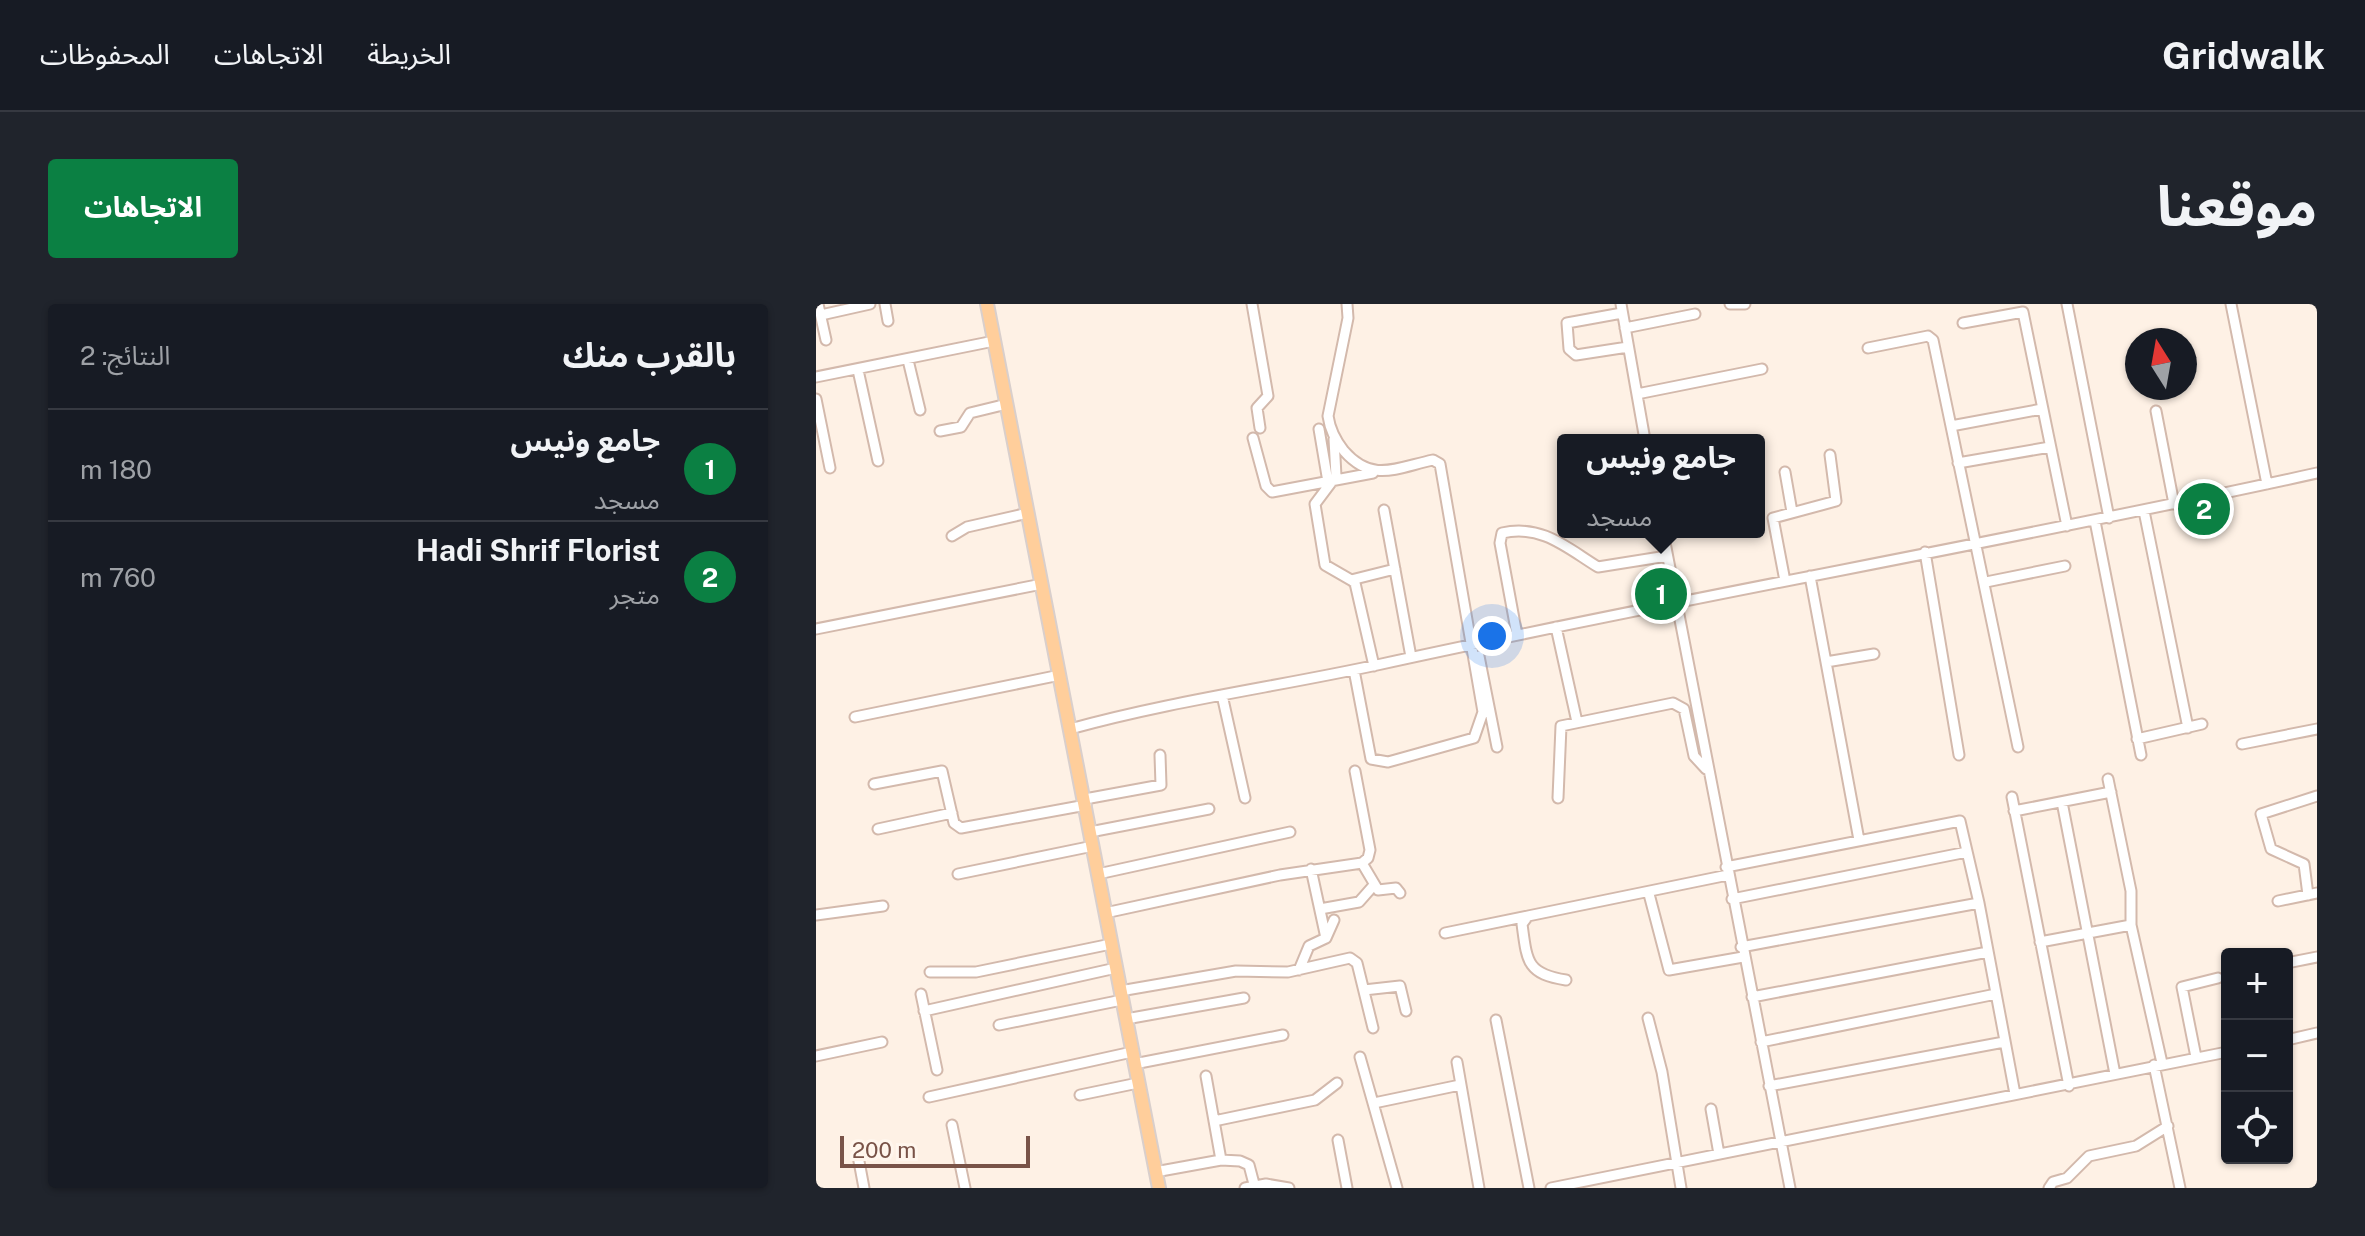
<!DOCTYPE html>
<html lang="ar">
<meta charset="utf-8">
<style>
:root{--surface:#171b24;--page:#20242c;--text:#f1f3f6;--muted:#9ea1a6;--line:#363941;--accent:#0b8043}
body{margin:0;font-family:"Public Sans","Noto Sans Arabic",sans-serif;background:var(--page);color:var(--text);direction:rtl}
.controls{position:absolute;right:24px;bottom:24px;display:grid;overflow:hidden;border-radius:8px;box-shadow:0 2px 6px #0004}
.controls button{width:72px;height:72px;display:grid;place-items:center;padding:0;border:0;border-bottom:2px solid var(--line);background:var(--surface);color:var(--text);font:40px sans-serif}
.compass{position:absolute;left:1309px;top:24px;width:72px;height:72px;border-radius:50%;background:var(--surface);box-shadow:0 2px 6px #0004;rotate:349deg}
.scale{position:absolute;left:24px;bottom:20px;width:190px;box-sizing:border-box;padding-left:8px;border:4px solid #795348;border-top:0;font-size:22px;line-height:28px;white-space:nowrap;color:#795348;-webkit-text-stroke:6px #fff6ed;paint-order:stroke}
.you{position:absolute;left:676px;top:332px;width:28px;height:28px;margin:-20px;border:6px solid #fff;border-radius:50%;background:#1a73e8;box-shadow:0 0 0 12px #1a73e833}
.badge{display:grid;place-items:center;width:52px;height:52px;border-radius:50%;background:var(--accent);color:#fff;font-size:26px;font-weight:700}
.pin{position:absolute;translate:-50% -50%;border:4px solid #fff;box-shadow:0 2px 8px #0006}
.popup{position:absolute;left:741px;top:130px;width:208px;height:104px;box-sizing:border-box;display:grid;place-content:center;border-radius:8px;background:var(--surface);filter:drop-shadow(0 2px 6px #0005);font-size:26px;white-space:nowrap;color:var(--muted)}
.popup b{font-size:30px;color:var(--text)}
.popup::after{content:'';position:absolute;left:50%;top:100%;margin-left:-16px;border:16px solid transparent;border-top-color:var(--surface)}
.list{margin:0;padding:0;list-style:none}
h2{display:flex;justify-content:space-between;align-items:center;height:104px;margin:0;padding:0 32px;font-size:34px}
h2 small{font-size:26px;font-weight:400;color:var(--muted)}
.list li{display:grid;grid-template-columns:52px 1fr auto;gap:24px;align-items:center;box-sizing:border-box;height:112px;padding:0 32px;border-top:2px solid var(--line)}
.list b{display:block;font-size:30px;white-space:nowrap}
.list p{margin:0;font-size:26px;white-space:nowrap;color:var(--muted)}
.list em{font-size:26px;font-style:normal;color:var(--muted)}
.icon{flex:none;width:44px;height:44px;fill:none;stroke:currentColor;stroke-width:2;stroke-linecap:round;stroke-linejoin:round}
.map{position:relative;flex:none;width:1501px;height:884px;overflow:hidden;direction:ltr;border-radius:8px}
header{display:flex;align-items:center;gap:48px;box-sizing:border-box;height:112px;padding:0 40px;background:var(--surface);border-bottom:2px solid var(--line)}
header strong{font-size:38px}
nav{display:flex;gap:44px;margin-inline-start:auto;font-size:28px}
.intro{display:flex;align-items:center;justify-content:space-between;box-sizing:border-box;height:192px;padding:0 48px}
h1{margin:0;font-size:56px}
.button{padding:20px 36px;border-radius:8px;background:var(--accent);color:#fff;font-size:28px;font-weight:700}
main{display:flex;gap:48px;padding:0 48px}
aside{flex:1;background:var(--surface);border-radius:8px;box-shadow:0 2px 6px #0004}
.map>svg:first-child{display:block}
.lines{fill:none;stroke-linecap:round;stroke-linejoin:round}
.minor-casing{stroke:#d3b9ac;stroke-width:13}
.major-casing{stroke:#d9cfcc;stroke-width:16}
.minor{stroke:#fff;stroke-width:9}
.major{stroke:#ffce9b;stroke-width:12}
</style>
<header>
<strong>Gridwalk</strong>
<nav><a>الخريطة</a><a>الاتجاهات</a><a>المحفوظات</a></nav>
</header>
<div class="intro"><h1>موقعنا</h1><a class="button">الاتجاهات</a></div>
<main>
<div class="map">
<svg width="1501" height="884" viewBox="0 0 1501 884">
<rect width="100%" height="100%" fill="#fef1e5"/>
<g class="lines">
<g class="minor-casing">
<path id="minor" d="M2,0l8,36
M69,0l3,17
M436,0l16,92 -11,12 3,20
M531,0l1,14 -20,98c2,14 7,24 16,35 28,32 52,17 89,9l7,4 43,248 -9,26 -86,24 -17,-3 -17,-89
M805,0l24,136
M914,0h15
M1251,0l42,214
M1415,0l36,180
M806,9l-55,10 2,26 7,6 52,-8
M5,11l49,-11
M1147,19l60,-11 44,214
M809,24l70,-14
M1052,44l60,-12 5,4 85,407
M92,56l12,50
M42,66l20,91
M0,73l178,-36
M821,90l125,-25
M0,95l14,69
M1340,107l18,93
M1135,122l91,-17
M503,125l9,53
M124,127l21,-4 9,-14 37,-9
M437,134l13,48 6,6 101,-19
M518,135l2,37 -21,28 10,61 26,15 44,-11
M1142,159l92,-16
M969,168l7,40
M568,206l27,147
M1328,207l44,217
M1279,217l46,234
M847,228l127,656
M136,232l15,-9 61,-14
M1109,248l34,203
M994,272l49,264
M535,276l4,3 19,83
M969,277l-12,-63 63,-17 -6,-46
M1170,278l79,-16
M740,323l21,95
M0,325l226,-45
M701,331l-17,-92 2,-10c40,-9 65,15 96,34l69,-11
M663,352l18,91
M1010,358l48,-8
M406,391l23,103
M39,413l205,-42
M254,425c101,-28 205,-42 307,-64 313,-69 628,-123 940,-192
M1321,435l65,-15
M1426,440l75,-15
M539,467l15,79 -2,8 -6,5
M1292,475l23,112v34l31,138
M58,480l68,-13 12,52 7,5 125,-23
M1196,493l57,289
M742,494l3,-72 112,-23 11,6 10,47 12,13
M269,495l76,-14 -1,-30
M1246,498l53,272
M1198,507l97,-19
M62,525l74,-16
M274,528l119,-23
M546,559l16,27 18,-2 4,5
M910,563l234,-46 19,82
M495,565l15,69
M142,570l135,-28
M282,570l192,-42
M833,590l20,76 74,-13
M1492,591l-4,-31 -33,-15 -10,-35 56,-18
M916,595l235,-47
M1462,597l39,-8
M504,605l39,-7 15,-17
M289,609l175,-38 82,-12
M0,611l67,-9
M629,629l83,-17
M1224,638l91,-17
M925,643l238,-44 36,191
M1471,659l30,-6
M483,666l10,-24 17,-8 8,-18
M114,668h46l135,-28
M750,676c-39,-6 -39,-18 -44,-56l6,-8 200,-41
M548,686l36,-4 6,25
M304,687l116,-20 52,1 62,-14 7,5 16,65
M105,690l16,76
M936,693l236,-45
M108,707l192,-43
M832,714l14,54 19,116
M310,715l118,-21
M680,716l33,168
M183,721l123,-25
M1471,736l30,-7
M945,738l235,-48
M0,752l66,-14
M544,753l37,131
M1380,753l-14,-70 36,-9
M641,758l22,126
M318,760l149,-29
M1338,761l26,123
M390,772l15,84
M953,782l235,-44
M264,791l58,-12
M113,793l203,-45
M558,799l86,-18
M895,805l8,45
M398,817l101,-21 22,-17
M136,821l13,63
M522,836l9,48
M42,852l6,32
M339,868l66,-12 19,1 9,4 5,19
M429,884l21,-4 23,4
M735,884l676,-136
M1233,884l4,-6 14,-4 22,-22 47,-10 32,-20"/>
</g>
<g class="major-casing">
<path id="major" d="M171,0l172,884"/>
</g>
<use href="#minor" class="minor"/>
<use href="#major" class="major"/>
</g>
</svg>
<div class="controls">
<button>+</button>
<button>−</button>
<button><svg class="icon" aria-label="locate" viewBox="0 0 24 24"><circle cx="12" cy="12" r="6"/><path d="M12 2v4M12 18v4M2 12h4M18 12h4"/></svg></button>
</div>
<svg class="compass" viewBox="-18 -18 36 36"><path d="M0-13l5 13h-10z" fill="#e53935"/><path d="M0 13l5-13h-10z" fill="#9ea1a6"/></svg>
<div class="scale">200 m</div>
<div class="you"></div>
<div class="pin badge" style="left:845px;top:290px">1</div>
<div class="popup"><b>جامع ونيس</b>مسجد</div>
<div class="pin badge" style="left:1388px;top:205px">2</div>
</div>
<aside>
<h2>بالقرب منك<small>النتائج: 2</small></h2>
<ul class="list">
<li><span class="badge">1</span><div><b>جامع ونيس</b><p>مسجد</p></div><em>180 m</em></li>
<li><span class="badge">2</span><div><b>Hadi Shrif Florist</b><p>متجر</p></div><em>760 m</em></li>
</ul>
</aside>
</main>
